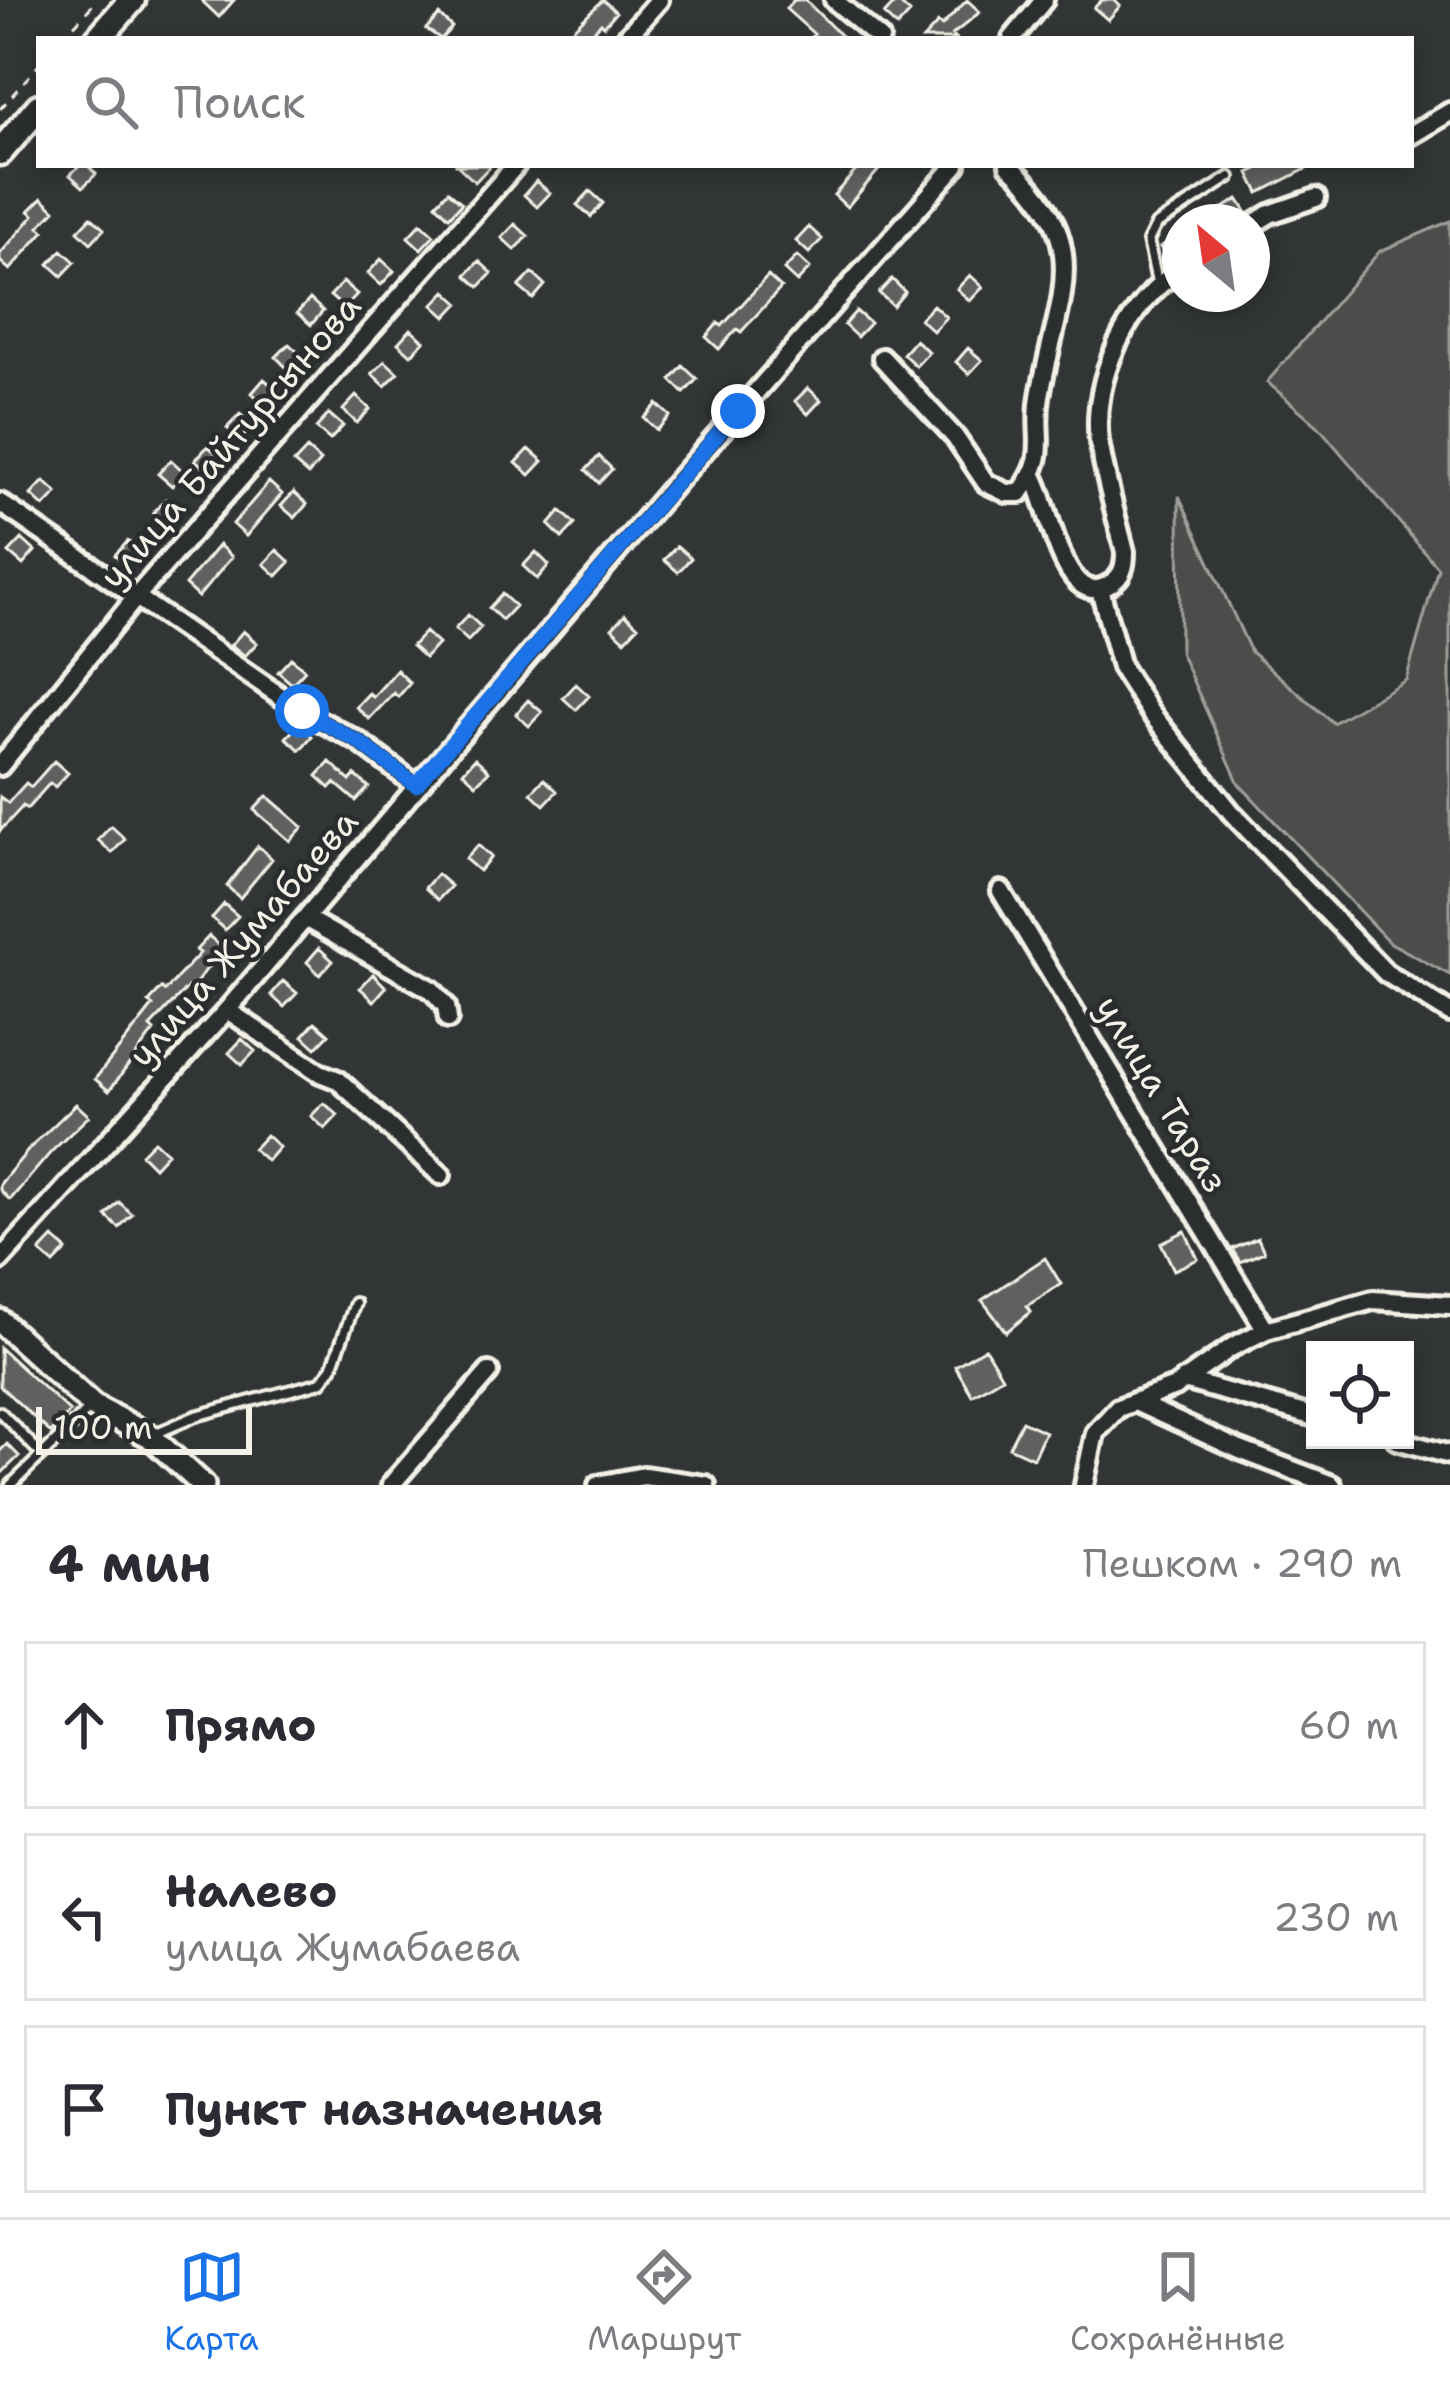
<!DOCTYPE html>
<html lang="ru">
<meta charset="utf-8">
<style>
:root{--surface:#fff;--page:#f7f7f7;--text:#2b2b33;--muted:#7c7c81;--line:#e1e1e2;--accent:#1a73e8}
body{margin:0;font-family:"Shantell Sans",sans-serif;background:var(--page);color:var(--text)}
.controls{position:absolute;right:36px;bottom:36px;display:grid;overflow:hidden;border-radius:0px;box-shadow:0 6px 18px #0003}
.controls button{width:108px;height:108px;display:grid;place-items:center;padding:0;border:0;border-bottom:3px solid var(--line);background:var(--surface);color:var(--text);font:60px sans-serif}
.compass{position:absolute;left:1162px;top:204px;width:108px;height:108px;border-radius:50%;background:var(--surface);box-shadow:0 6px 18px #0003;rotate:331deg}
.scale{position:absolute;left:36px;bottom:30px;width:216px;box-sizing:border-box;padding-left:12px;border:6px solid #f4f1e8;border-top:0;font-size:33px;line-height:42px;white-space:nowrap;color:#f4f1e8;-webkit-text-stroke:9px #2a2d2e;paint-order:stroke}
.stop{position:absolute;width:36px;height:36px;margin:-27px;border:9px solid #1a73e8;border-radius:50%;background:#fff}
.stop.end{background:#1a73e8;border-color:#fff;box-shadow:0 3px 12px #0008}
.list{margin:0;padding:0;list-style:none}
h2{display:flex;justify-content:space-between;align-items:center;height:156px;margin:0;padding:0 48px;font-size:51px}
h2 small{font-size:39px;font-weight:400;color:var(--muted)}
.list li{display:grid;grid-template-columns:78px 1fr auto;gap:36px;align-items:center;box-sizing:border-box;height:168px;margin:0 24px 24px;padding:0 24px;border:3px solid var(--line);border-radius:0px}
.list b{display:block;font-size:45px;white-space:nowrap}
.list p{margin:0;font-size:39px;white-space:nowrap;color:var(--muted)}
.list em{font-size:39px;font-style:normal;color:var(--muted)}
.icon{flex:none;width:66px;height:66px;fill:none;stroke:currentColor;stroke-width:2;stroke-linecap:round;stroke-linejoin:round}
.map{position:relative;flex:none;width:1450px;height:1485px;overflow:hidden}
.search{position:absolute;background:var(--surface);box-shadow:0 6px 18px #0003;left:36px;right:36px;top:36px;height:132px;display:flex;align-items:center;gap:30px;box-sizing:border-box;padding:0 42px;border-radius:0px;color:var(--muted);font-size:45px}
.sheet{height:732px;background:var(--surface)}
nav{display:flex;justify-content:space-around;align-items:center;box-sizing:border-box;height:168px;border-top:3px solid var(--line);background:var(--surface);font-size:33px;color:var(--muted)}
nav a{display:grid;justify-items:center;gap:6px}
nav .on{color:var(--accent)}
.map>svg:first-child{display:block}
.green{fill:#4b4d4c;stroke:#a09f9a;stroke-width:3}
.building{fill:#5f605f;stroke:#f4f1e8;stroke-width:3}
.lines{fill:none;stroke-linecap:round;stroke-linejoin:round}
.lane-casing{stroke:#f4f1e8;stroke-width:16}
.street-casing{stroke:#f4f1e8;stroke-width:26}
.secondary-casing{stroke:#f4f1e8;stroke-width:30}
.primary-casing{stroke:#f4f1e8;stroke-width:33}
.path{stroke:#f4f1e8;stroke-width:3;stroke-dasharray:9 9;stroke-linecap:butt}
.lane{stroke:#2a2d2e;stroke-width:8}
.street{stroke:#2a2d2e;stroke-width:16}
.secondary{stroke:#2a2d2e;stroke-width:21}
.primary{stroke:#2a2d2e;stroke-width:24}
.route{stroke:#1a73e8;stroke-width:15}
.labels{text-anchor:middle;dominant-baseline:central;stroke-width:9;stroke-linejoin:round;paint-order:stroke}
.street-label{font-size:36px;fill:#f4f1e8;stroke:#2a2d2e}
</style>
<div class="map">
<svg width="1450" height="1485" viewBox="0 0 1450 1485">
<rect width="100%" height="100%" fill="#323535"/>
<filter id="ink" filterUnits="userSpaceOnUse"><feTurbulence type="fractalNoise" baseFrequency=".00833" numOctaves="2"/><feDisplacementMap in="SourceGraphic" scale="24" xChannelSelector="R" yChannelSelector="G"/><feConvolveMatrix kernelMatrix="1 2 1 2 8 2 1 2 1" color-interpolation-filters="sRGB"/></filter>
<g filter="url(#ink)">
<path class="green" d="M1450,221v754l-61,-33 -150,-158 -59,-132 -1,-156 72,156 82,71 73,-43 32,-112 -120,-142 -51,-44 113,-131z"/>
<path class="building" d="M201,0h33l-15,17z
M603,0l13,12 -12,14 -3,-3 -15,16h-24z
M794,0h11l39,39h-35l5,-5 -28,-25z
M967,0l13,12 -28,23 4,4h-33l15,-16 4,3z
M1102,0h12l6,6 -12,14 -14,-12z
M897,1l13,12 -13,14 -13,-12z
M439,15l13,12 -11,12 -15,-10z
M80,165h7l9,9 -13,13 -13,-12z
M457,165h34l-16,17z
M861,165h22l-36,42 -13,-12z
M1266,165h48l-55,28 -10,-20z
M536,181l14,12 -13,14 -13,-12z
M448,191l14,12 -13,14 -13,-13z
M590,191l13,12 -12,14 -14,-12z
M42,198l13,12 -16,17 5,4 -34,39 -10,-9v-7l34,-39 -5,-4z
M1238,199l9,14 -7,9h-39z
M91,217l13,12 -13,14 -13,-12z
M421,223l13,12 -13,14 -13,-12z
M515,224l13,12 -13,14 -13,-12z
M809,227l13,12 -13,14 -13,-12z
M1180,235v22l-11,5 -9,-15z
M62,250l13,12 -13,14 -13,-12z
M797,256l13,12 -13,14 -13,-12z
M381,259l13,12 -13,14 -13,-12z
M479,261l13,12 -13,14 -13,-12z
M532,273l13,12 -12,14 -14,-12z
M970,275l13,12 -13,14 -13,-12z
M768,276l13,12 -40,44 -4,-3 -18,20 -13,-12 12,-14 4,3z
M892,279l13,13 -12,14 -14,-13z
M343,282l14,12 -13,14 -14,-12z
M446,291l13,12 -13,14 -13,-12z
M310,299l13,12 -12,14 -14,-12z
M933,305l13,12 -13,14 -13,-12z
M856,311l14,12 -13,14 -13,-12z
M411,329l13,12 -13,14 -13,-12z
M915,340l14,12 -13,14 -13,-12z
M289,344l13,12 -13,14 -13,-13z
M968,348l14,12 -13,14 -13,-12z
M385,361l13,12 -13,13 -13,-12z
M683,366l14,13 -13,14 -13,-13z
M264,379l14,12 -13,14 -13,-12z
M808,388l13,12 -13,14 -13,-13z
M356,396l14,13 -13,14 -14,-13z
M657,404l13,12 -13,14 -13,-12z
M240,414l13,12 -13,14 -13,-12z
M329,414l14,12 -13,14 -14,-12z
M208,446l13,12 -12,14 -14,-12z
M307,449l13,12 -12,14 -14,-12z
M529,449l14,12 -13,14 -14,-12z
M599,456l13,13 -13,14 -13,-13z
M171,460l13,12 -12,14 -14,-12z
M44,481l13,12 -13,14 -13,-12z
M269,482l13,12 -36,42 -13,-12z
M294,492l13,12 -12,14 -14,-12z
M166,499l13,12 -12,14 -14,-12z
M561,511l14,13 -13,14 -13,-13z
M22,539l13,12 -12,14 -14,-12z
M128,541l13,12 -13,14 -13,-12z
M219,545l13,12 -34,40 -13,-12z
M677,546l14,12 -13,14 -14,-12z
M277,550l13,12 -13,14 -13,-12z
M536,552l13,13 -12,14 -14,-13z
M502,594l13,12 -13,14 -13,-12z
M625,614l13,12 -13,14 -13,-12z
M468,615l13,12 -13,14 -13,-12z
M243,631l14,12 -12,13 -14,-11z
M425,632l13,12 -13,14 -13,-12z
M291,658l14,12 -13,14 -14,-12z
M397,670l13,13 -12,14 -4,-4 -25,26 -13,-12 13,-14 4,4z
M576,684l13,12 -13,14 -13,-12z
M528,700l14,12 -13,14 -13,-12z
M299,724l13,12 -12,14 -14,-12z
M475,758l14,13 -13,13 -13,-12z
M54,761l14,12 -13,14 -5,-4 -23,26 -4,-3 -23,25v-34l8,6 18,-20 5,4z
M330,762l20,19 5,-6 14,12 -13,14 -21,-18 -5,5 -13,-12z
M544,779l13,12 -13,14 -13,-12z
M267,796l36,31 -13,14 -36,-31z
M111,826l14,13 -13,14 -14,-13z
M478,845l13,12 -12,14 -14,-12z
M258,846l14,13 -32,39 -13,-12z
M437,874l14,12 -13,14 -13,-12z
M224,904l14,12 -13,14 -13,-12z
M209,936l13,12 -31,42 -3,-3 -38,40 4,4 -45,60 -14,-12 58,-73 -4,-4 13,-14 3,3 35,-38 -4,-3z
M319,948l14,13 -13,14 -13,-13z
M373,974l13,13 -12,14 -14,-13z
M283,981l14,12 -13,14 -13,-12z
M315,1022l14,12 -13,14 -13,-12z
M242,1039l13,12 -13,14 -13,-12z
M324,1103l14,12 -13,14 -14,-13z
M76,1104l13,12 -38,36 -41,48 -10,-10v-6l30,-36z
M266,1135l13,12 -12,14 -14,-12z
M154,1141l13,12 -13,14 -13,-13z
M119,1202l13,12 -13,14 -13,-12z
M1185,1231l13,28 -24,11 -13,-27z
M53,1238l14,12 -13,14 -14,-12z
M1258,1238l6,14 -24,10 -8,-13z
M1045,1258l16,26 -34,22 4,6 -25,20 -24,-32z
M0,1348l70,64 -19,21 -51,-47z
M985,1348l17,29 -30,18 -17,-29z
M1022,1421l23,11 -12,26 -24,-11z
M7,1444l12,12 -19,19v-24z"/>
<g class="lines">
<g class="lane-casing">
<path id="lane" d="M1157,282l-9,-41 8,-16 74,-48
M0,1412l41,42
M152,1435l44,-19 125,-34 11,-14 23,-65
M11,1485l79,-77"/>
</g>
<g class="street-casing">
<path id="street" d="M834,0l46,39
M625,39l34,-39
M1012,39l32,-39
M1411,135l39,-23
M1252,225l18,-11 46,-16
M882,358l73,79 31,46 21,10h13c31,-42 13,-54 20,-97 17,-99 57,-151 -31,-231
M1033,476c16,23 29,139 77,108 13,-8 15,-18 15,-32 -9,-36 -20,-74 -26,-111 -8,-61 29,-140 81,-171
M0,503l302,208 57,31 57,43
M1100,589l21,78 29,45 81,100 155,161 64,40
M0,766l141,-175 375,-426
M1001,891l265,439
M305,918l127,72 14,16 2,13
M227,1010l93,63 18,7 103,95
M0,1260l227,-250 452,-531 277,-314
M1184,1380l131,37
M1135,1402l105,48 92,35
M1397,1440l53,15
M391,1485l98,-113
M598,1485l46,-9 62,9
M1084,1485l11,-52 23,-25 57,-21 57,-40 34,-17 107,-30 77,5"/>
</g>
<g class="secondary-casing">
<path id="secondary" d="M0,1321l93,85 57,30 53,49"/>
</g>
<g class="primary-casing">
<path id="primary" d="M98,39l34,-39
M0,152l39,-45"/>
</g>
<path class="path" d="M62,39l35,-39
M0,109l39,-44"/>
<use href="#lane" class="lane"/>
<use href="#street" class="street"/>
<use href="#secondary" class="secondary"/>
<use href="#primary" class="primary"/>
</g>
</g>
<g class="lines" filter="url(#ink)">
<path class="route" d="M302,711l57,31 57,43 322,-374"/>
</g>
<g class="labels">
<g class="street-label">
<text transform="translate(230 441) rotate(-49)">улица Байтурсынова</text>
<text transform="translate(243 938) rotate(-49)">улица Жумабаева</text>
<text transform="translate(1162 1094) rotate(59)">улица Тараз</text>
</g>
</g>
</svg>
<div class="controls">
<button><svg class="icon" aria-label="locate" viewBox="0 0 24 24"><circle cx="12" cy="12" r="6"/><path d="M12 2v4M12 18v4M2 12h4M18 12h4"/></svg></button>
</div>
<svg class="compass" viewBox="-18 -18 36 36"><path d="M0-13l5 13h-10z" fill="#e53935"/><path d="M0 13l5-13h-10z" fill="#7c7c81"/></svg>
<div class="scale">100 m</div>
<div class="stop" style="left:302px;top:711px"></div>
<div class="stop end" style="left:738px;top:411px"></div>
<div class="search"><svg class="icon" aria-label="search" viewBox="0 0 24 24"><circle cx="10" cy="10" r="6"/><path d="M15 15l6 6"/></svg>Поиск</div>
</div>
<section class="sheet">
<h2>4 мин<small>Пешком · 290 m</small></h2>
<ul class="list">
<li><svg class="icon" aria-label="ahead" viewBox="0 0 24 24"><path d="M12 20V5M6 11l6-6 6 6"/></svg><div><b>Прямо</b></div><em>60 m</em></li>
<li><svg class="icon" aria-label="left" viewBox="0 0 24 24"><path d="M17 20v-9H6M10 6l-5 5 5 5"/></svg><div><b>Налево</b><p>улица Жумабаева</p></div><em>230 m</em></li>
<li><svg class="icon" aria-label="arrive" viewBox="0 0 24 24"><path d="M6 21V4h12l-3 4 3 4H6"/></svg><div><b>Пункт назначения</b></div></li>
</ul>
</section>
<nav>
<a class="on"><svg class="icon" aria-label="map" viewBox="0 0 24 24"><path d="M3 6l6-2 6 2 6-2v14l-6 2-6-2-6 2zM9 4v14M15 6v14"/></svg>Карта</a>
<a><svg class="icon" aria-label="directions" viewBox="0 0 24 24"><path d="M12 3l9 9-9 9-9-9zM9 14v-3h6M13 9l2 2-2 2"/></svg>Маршрут</a>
<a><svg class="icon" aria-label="saved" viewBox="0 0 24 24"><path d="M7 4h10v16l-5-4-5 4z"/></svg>Сохранённые</a>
</nav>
